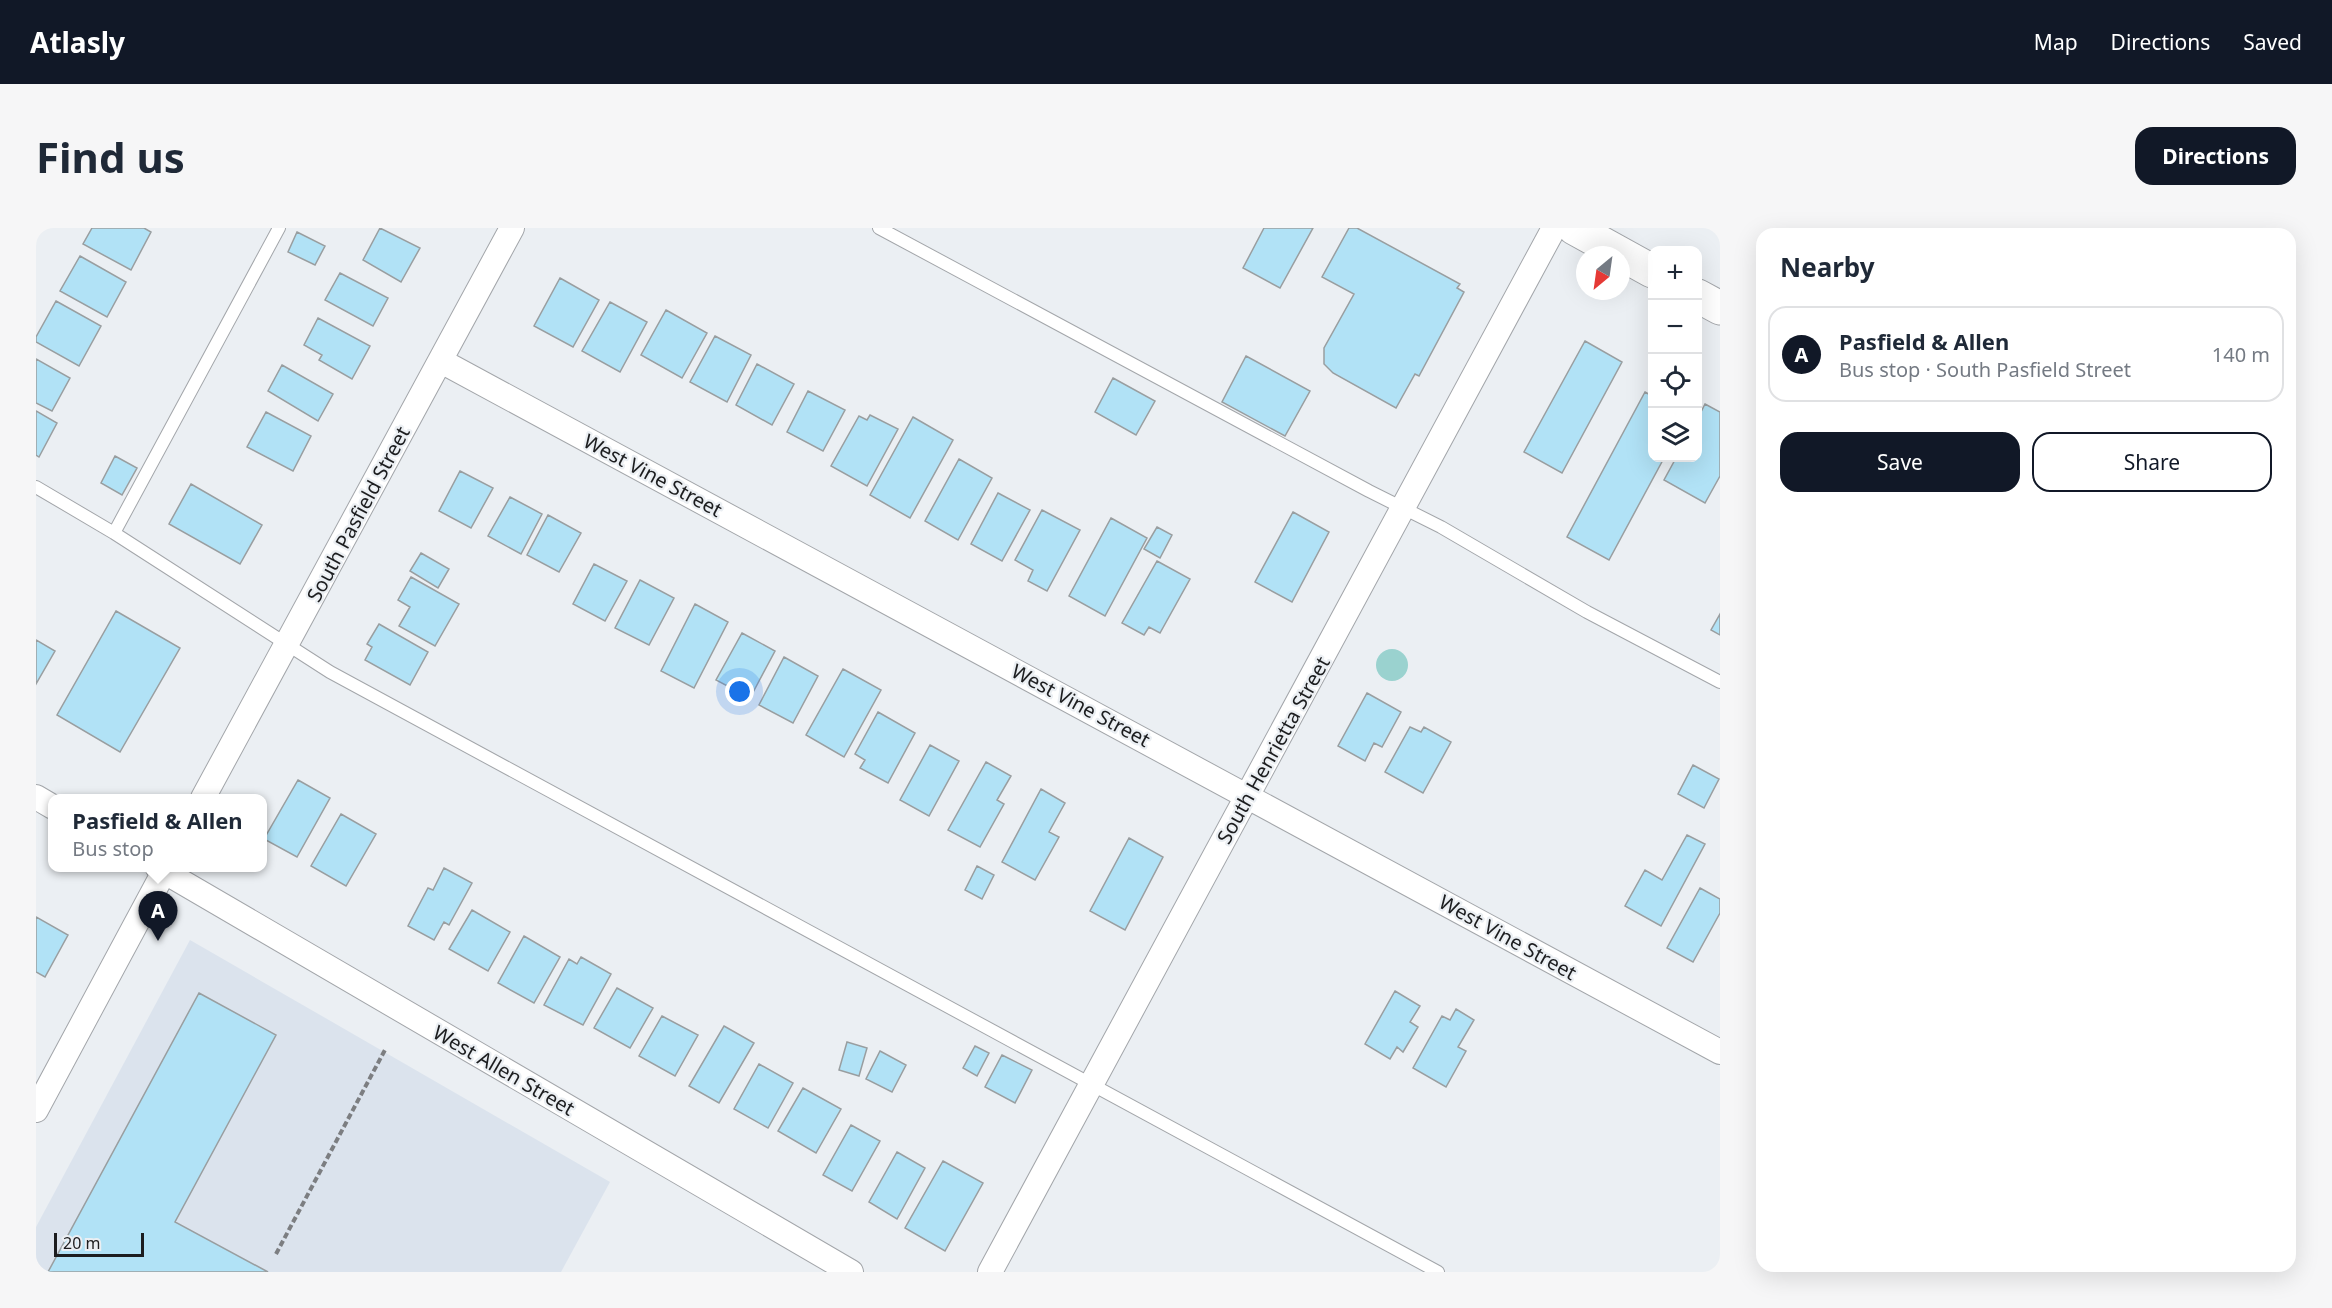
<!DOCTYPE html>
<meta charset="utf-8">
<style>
:root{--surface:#fff;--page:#f6f6f7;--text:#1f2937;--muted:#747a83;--line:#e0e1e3;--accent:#111827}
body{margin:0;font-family:"Noto Sans",sans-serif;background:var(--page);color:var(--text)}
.controls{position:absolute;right:18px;top:18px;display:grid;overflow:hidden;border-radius:12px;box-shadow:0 6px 24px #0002}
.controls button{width:54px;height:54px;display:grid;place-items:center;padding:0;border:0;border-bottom:2px solid var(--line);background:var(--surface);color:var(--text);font:30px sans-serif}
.compass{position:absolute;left:1540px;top:18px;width:54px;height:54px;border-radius:50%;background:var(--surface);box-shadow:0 6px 24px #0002;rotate:209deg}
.scale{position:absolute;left:18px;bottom:15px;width:90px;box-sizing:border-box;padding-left:6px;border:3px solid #1c1d1f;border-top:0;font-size:16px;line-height:21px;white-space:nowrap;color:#1c1d1f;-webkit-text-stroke:4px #ebeff3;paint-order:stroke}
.you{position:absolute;left:704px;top:464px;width:21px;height:21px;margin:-15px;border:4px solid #fff;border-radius:50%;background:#1a73e8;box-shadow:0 0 0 9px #1a73e833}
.badge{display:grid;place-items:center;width:39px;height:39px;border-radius:50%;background:var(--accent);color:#fff;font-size:20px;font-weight:700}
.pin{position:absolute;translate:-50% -50px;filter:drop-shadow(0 2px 3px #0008)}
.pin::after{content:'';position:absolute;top:32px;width:21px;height:18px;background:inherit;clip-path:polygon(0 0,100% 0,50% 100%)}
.popup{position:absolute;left:12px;top:566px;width:219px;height:78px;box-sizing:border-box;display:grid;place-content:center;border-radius:12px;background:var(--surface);filter:drop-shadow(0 2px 4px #0005);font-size:20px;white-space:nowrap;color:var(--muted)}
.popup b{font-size:22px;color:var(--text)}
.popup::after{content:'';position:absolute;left:50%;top:100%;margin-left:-12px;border:12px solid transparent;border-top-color:var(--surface)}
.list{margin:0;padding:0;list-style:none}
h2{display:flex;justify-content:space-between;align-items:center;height:78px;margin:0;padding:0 24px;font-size:26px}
h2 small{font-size:20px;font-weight:400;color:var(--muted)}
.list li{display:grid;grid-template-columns:39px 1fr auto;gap:18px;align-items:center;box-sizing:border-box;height:96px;margin:0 12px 12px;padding:0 12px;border:2px solid var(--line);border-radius:18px}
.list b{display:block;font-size:22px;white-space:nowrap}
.list p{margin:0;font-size:20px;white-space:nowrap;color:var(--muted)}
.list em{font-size:20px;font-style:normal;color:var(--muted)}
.actions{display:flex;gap:12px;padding:18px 24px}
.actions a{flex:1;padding:14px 0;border:2px solid var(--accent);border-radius:18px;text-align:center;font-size:21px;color:var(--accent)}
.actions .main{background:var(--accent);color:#fff}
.icon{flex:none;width:33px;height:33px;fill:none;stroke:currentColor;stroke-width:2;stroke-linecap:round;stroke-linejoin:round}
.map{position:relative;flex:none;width:1684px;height:1044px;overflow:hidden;border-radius:18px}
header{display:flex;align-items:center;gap:36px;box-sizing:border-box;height:84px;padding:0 30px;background:var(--accent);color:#fff}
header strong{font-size:28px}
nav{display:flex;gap:33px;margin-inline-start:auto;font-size:21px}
.intro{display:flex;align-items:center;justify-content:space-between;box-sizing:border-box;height:144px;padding:0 36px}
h1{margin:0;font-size:42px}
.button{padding:15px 27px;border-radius:18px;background:var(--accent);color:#fff;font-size:21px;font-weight:700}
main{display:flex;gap:36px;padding:0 36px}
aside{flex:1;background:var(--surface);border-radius:18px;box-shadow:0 6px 24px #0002}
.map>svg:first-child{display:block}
.built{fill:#dbe3ed}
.water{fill:#9ad2cf}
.building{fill:#b1e2f6;stroke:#999ea0;stroke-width:1.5}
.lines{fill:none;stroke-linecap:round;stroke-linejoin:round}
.lane-casing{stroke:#a3a6aa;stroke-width:14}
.street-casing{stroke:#a3a6aa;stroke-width:26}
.secondary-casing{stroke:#a3a6aa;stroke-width:35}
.path{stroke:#7c7e81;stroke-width:4;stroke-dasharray:6 3;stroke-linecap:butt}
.lane{stroke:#fff;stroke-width:12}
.street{stroke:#fff;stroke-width:24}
.secondary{stroke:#fff;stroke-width:33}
.labels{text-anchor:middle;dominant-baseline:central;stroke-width:4.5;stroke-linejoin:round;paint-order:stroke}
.street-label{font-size:20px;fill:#1c1d1f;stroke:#ebeff3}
</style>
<header>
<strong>Atlasly</strong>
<nav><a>Map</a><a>Directions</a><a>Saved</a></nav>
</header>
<div class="intro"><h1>Find us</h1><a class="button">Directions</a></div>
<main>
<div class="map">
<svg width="1684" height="1044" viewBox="0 0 1684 1044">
<rect width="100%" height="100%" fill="#ebeff3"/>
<path class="built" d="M154,712l420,242 -49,90h-525v-45z"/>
<path class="water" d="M1340 437a16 16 0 1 1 32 0a16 16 0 1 1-32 0Z"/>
<path class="building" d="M56,0h52l7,4 -20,38 -48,-26z
M344,0l40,20 -19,34 -38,-22z
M1228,0h49l-33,60 -37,-20z
M1313,0h8l103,56 -3,4 7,4 -45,84 -4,-2 -19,34 -63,-35 -9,-9v-16l30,-54 -32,-17z
M261,4l28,14 -10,19 -27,-13z
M44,28l46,26 -19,35 -47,-26z
M304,45l48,25 -15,28 -48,-26z
M524,50l39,22 -26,47 -39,-21z
M20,73l45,25 -22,40 -43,-24v-5z
M574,74l37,20 -27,50 -38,-21z
M630,82l41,23 -25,45 -41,-23z
M282,90l52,28 -18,33 -33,-19 3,-5 -18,-10z
M679,108l36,19 -24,47 -37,-20z
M1549,113l37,21 -60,111 -38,-21z
M1210,128l64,35 -25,45 -63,-34z
M0,131l34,19 -18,33 -16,-8z
M721,136l37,20 -22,41 -36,-20z
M246,137l51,29 -15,27 -50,-30z
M1077,150l42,23 -19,34 -41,-23z
M772,163l37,19 -22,41 -36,-19z
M1609,164l7,4v62h12l-55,102 -42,-23z
M1669,176l15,8v64l-15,27 -41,-23 12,-22h22v-40z
M0,183l21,12 -18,34 -3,-2z
M230,184l45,24 -18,35 -46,-24z
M834,187l28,14 -31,57 -36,-20 28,-50 8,4z
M877,189l40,23 -43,78 -40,-23z
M79,228l22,12 -15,27 -21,-12z
M923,231l33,19 -34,62 -33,-19z
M424,243l33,17 -22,40 -32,-17z
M155,256l71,41 -22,39 -71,-40z
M962,265l32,17 -28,51 -31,-17z
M474,269l32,17 -21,40 -33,-18z
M1006,282l38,20 -33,61 -19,-10 5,-11 -18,-10z
M1257,284l36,20 -37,70 -37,-20z
M512,287l33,18 -22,39 -32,-17z
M1075,290l36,20 -42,78 -36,-20z
M1121,299l15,8 -12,23 -16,-9z
M385,325l28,16 -11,19 -28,-17z
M1121,333l33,18 -30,54 -11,-6 -5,8 -22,-12z
M558,336l33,17 -22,40 -32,-17z
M375,349l48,27 -24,42 -36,-20 11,-19 -12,-7z
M604,352l34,18 -25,47 -34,-17z
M659,376l33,18 -34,66 -33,-17z
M80,383l64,37 -60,104 -63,-37z
M1684,386v21l-9,-5z
M343,396l49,28 -18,33 -45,-25 7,-13 -5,-3z
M706,405l33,18 -25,47 -34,-18z
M0,412l19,11 -19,33z
M748,429l34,19 -25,47 -34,-18z
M807,441l38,21 -37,67 -38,-22z
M1331,465l34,19 -19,35 -8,-4 -9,18 -27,-15z
M842,484l37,21 -27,50 -28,-15 5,-8 -10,-6z
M1374,499l11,5 3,-5 27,15 -28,51 -38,-21z
M894,517l29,16 -30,55 -29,-16z
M950,534l25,14 -14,24 7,4 -24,43 -32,-17z
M1657,537l26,14 -15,29 -26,-14z
M262,552l32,18 -33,59 -33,-18z
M1005,561l24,14 -16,29 10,5 -24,43 -33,-18z
M305,586l35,20 -30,52 -35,-20z
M1651,607l18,9 -44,82 -36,-20 20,-36 17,10z
M1093,610l34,19 -38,73 -35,-19z
M941,638l17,9 -12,24 -17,-9z
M408,640l28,15 -23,42 -5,-3 -10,18 -26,-14 20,-38 5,2z
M1664,660l20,11v14l-27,49 -26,-14z
M436,682l38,22 -22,39 -39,-22z
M0,689l32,18 -23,42 -9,-5z
M488,708l36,21 -26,46 -36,-20z
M545,729l30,17 -28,51 -39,-20 25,-46 8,5z
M581,760l36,20 -23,40 -36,-20z
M1359,763l25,15 -10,16 8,5 -15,25 -6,-5 -7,12 -25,-15z
M163,765l77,42 -101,187 93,50h-220z
M1420,781l18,11 -16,27 8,4 -20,36 -33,-19 29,-52 8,4z
M626,788l36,19 -23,41 -36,-20z
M688,798l30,17 -35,60 -30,-17z
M811,814l20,6 -8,28 -20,-6z
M939,818l14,7 -12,23 -14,-8z
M844,823l26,14 -14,27 -26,-13z
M966,827l30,15 -17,33 -30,-16z
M723,836l34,19 -25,45 -34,-19z
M767,860l38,21 -25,44 -38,-22z
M815,897l29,16 -28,50 -29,-16z
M861,924l28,16 -28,51 -28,-17z
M907,933l40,22 -38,68 -40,-23z"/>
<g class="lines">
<g class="lane-casing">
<path id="lane" d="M843,0l490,263 72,36 146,85 133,70
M0,259l78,46 216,139 1108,600
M78,305l165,-305"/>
</g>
<g class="street-casing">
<path id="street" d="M405,133l1279,691
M0,569l17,10
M167,570l309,-570
M122,640l693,404
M0,882l130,-242
M954,1044l564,-1044"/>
</g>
<g class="secondary-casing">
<path id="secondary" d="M1538,0l78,43
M1662,68l22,12"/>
</g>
<path class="path" d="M240,1026l110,-206"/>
<use href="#lane" class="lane"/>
<use href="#street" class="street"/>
<use href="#secondary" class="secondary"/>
</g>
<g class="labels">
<g class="street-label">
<text transform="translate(617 247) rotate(28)">West Vine Street</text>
<text transform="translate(322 286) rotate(-62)">South Pasfield Street</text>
<text transform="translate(1045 477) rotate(28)">West Vine Street</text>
<text transform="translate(1237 522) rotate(-61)">South Henrietta Street</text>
<text transform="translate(1472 709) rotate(29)">West Vine Street</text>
<text transform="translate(468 842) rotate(30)">West Allen Street</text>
</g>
</g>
</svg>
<div class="controls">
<button>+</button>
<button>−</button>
<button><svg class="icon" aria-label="locate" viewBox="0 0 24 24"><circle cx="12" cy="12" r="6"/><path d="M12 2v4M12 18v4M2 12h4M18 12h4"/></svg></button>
<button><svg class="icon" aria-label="layers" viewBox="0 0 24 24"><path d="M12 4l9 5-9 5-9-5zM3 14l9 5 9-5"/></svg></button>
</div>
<svg class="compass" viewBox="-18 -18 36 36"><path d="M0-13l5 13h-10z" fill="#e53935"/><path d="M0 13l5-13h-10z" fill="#747a83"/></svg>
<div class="scale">20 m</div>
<div class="you"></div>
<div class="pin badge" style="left:122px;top:713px">A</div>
<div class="popup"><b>Pasfield &amp; Allen</b>Bus stop</div>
</div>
<aside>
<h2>Nearby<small></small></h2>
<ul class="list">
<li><span class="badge">A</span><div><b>Pasfield &amp; Allen</b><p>Bus stop · South Pasfield Street</p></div><em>140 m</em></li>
</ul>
<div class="actions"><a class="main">Save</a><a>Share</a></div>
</aside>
</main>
